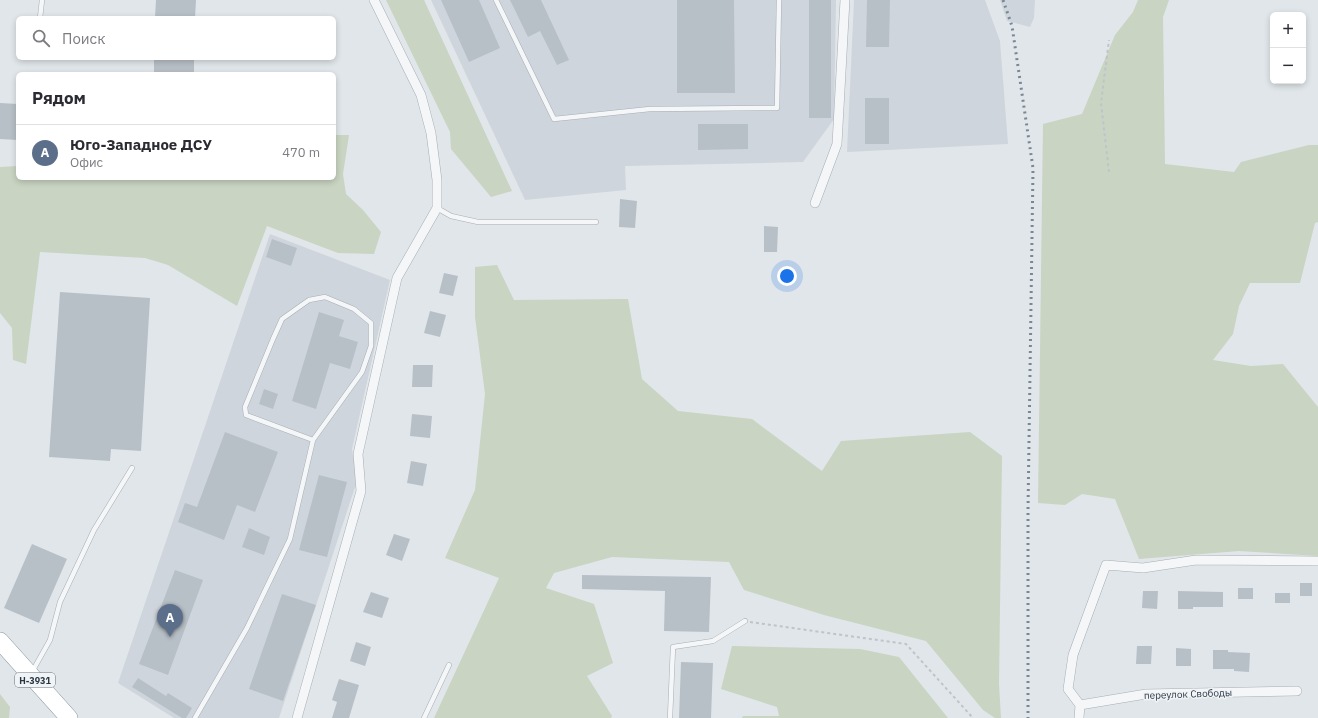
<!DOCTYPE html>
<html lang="ru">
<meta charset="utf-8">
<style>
:root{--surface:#fff;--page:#f7f7f7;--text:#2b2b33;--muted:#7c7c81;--line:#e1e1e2;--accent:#d1446e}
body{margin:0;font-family:"IBM Plex Sans",sans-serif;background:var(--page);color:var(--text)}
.controls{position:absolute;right:12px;top:12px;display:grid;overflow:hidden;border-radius:6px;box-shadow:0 2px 6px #0003}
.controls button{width:36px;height:36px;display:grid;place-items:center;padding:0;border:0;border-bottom:1px solid var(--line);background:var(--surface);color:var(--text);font:20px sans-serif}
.you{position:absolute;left:787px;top:276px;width:14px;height:14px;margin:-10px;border:3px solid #fff;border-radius:50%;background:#1a73e8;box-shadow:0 0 0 6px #1a73e833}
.badge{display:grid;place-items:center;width:26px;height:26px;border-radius:50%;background:var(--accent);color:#fff;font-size:13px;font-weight:700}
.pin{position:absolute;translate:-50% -33px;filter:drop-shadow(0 1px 2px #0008)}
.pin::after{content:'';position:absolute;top:21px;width:14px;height:12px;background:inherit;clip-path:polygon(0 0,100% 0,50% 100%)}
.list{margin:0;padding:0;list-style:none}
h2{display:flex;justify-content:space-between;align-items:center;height:52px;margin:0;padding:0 16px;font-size:17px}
h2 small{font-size:13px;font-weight:400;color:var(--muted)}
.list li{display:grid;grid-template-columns:26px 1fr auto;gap:12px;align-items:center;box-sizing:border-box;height:56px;padding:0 16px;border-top:1px solid var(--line)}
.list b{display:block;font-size:15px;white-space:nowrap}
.list p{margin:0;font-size:13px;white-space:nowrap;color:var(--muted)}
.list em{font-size:13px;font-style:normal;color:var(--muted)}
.icon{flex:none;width:22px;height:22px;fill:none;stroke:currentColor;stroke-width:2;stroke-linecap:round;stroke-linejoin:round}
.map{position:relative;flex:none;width:1318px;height:718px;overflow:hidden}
.search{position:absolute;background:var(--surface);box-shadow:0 2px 6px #0003;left:16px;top:16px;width:320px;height:44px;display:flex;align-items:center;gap:10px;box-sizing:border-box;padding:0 14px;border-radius:6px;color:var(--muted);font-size:15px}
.panel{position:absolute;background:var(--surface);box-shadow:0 2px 6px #0003;left:16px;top:72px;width:320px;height:108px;border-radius:6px}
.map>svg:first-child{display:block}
.built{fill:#cfd5dc}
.green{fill:#c9d4c2}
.building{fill:#b8c0c7}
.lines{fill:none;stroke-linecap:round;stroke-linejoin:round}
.lane-casing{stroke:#a6aeb4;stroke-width:5.5}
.street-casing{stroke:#a6aeb4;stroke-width:10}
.highway-casing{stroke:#8895a1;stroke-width:18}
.path{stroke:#bfc4c9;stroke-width:2;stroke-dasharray:3 3;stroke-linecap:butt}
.lane{stroke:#f4f6f8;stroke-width:4.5}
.street{stroke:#f4f6f8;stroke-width:9}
.highway{stroke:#fff;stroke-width:17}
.rail{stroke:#7a8894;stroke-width:3;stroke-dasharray:2 4;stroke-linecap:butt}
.labels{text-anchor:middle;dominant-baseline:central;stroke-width:3;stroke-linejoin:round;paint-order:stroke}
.shield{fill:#f0f4f7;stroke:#656f78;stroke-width:1}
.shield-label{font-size:9px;font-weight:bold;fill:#293642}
.street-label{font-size:10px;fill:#293642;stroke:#f0f4f7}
</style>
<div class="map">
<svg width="1318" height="718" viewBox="0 0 1318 718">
<rect width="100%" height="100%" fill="#e1e6ea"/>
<path class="built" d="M431,0h405l-2,119 -31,43 -178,4 1,24 -101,10z
M854,0h131l15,41 8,103 -161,8z
M1000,0h35l-1,18 -4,9 -23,-6z
M270,234l120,46 -38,169 5,32 -78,237h-105l-56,-35z"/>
<path class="green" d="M386,0h38l88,191 -21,6 -40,-48 -1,-17z
M1138,0h31l-6,17 2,147 69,8 7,-10 68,-17h9v77l-3,1 -15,60h-50l-11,23 -6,28 -20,26 38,6 32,-2 35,43v149l-79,-5 -100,8 -24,-60 -33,-5 -17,11 -27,-2 5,-379 39,-10 33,-79 18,-23z
M334,135h15l-6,39 3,20 17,16 18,22 -7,22 -36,-1 -71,-27 -30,80 -69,-41 -23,-7 -105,-6 -14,112 -13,-4 -1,-32 -12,-15v-146l18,-1v12h316z
M497,265l17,35 114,-1 14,80 36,32 74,8 70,52 19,-30 129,-9 32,24 -3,228 2,34h-6l-12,-8 -57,-69 -102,-26 -80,-25 -15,-28 -117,-5 -58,16 -8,15 48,16 19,59 -26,13 25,40 -1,2h-177l65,-140 -54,-20 30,-68 10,-96 -10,-77v-50z
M732,646l128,3 39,8 49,61h-206l1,-2h36l-2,-9 -56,-18z
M0,694l10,13 -1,11h-9z"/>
<path class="building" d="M156,0h40l-1,18h-40z
M441,0h38l21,48 -31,14z
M510,0h31l28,60 -12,5 -17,-34 -12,6z
M677,0h57l1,93h-58z
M809,0h22v118h-22z
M867,0h23l-1,47h-23z
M154,58h40v16h-40z
M865,98h24v46h-24z
M0,103l18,1v36l-18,-1z
M698,124h50v25l-50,1z
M620,199l17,2 -2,27 -16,-1z
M764,226l14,1 -1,25h-13z
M272,239l25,9 -6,18 -25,-9z
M444,273l14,3 -5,20 -14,-3z
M60,292l90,6 -9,153 -30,-2 -1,12 -61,-4z
M430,311l16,4 -6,22 -16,-4z
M319,312l25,8 -5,16 19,6 -8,27 -20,-6 -14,46 -24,-8z
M413,365h20l-1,22h-20z
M264,389l14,5 -5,15 -14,-5z
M412,414l20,2 -2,22 -20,-2z
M225,432l53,20 -23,60 -18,-7 -13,35 -46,-18 7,-19 12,4z
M411,461l16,3 -4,22 -16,-3z
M319,475l28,7 -20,75 -28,-7z
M249,528l21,9 -6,18 -22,-8z
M394,534l16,5 -8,22 -16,-6z
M32,544l35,15 -28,64 -35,-15z
M175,570l28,10 -35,95 -29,-11z
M582,575l129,2 -2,55 -45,-1 1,-40 -83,-2z
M1300,583h12v13h-12z
M1238,588h15v11h-15z
M1143,591h15l-1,18 -15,-1z
M1178,591l45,1v15h-30v2h-15z
M371,592l18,6 -7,20 -19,-6z
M1275,593h15v10h-15z
M282,594l34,11 -33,96 -34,-12z
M356,642l15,5 -6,19 -15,-5z
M1137,646h15l-1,18h-15z
M1176,648l15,1v17h-15z
M1213,650h15v2l22,1 -1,19 -15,-1v-2h-21z
M681,662l32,1 -2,55h-32z
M138,678l28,18 2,-3 24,15 -6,10h-4l-50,-31z
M339,679l20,6 -10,33h-17l5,-16 -5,-2z"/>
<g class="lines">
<g class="lane-casing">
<path id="lane" d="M496,0l58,119 96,-10 127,-1 2,-108
M40,18l2,-18
M437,208l14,8 27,6h118
M32,672l18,-32 10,-38 34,-72 38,-62
M195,718l52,-90 43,-89 23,-99 49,-68 9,-26v-23l-17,-14 -29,-12 -16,3 -27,19 -9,20 -28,68 1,8 67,25
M424,718l25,-53
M670,718l3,-71 40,-6 32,-20"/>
</g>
<g class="street-casing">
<path id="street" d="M815,203l22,-59 8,-144
M1080,705l66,-11 151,-3
M297,718l64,-227 -3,-37 39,-176 40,-70v-28l-6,-47 -10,-38 -47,-95
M1079,718l1,-13 -12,-16 5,-34 33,-90 37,3 53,-8 122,1"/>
</g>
<g class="highway-casing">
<path id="highway" d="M0,641l69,77"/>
</g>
<path class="path" d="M1109,172l-8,-69 8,-63
M750,622l156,22 67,74"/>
<use href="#lane" class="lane"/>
<use href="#street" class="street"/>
<use href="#highway" class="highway"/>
<path class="rail" d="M1003,0l9,26 21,142 -5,342v208"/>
</g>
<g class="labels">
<rect class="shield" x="15" y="673" width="40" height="14" rx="3"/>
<g class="shield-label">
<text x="35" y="680">Н-3931</text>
</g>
<g class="street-label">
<text transform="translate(1188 694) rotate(-2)">переулок Свободы</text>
</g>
</g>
</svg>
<div class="controls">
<button>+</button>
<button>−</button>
</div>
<div class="you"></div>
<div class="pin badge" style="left:170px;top:637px;background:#5c6f8a">A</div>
<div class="search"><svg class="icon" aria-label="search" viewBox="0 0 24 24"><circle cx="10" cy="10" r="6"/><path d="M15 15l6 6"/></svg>Поиск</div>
<section class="panel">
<h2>Рядом<small></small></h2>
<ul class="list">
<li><span class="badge" style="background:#5c6f8a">A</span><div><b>Юго-Западное ДСУ</b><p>Офис</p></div><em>470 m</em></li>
</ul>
</section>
</div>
